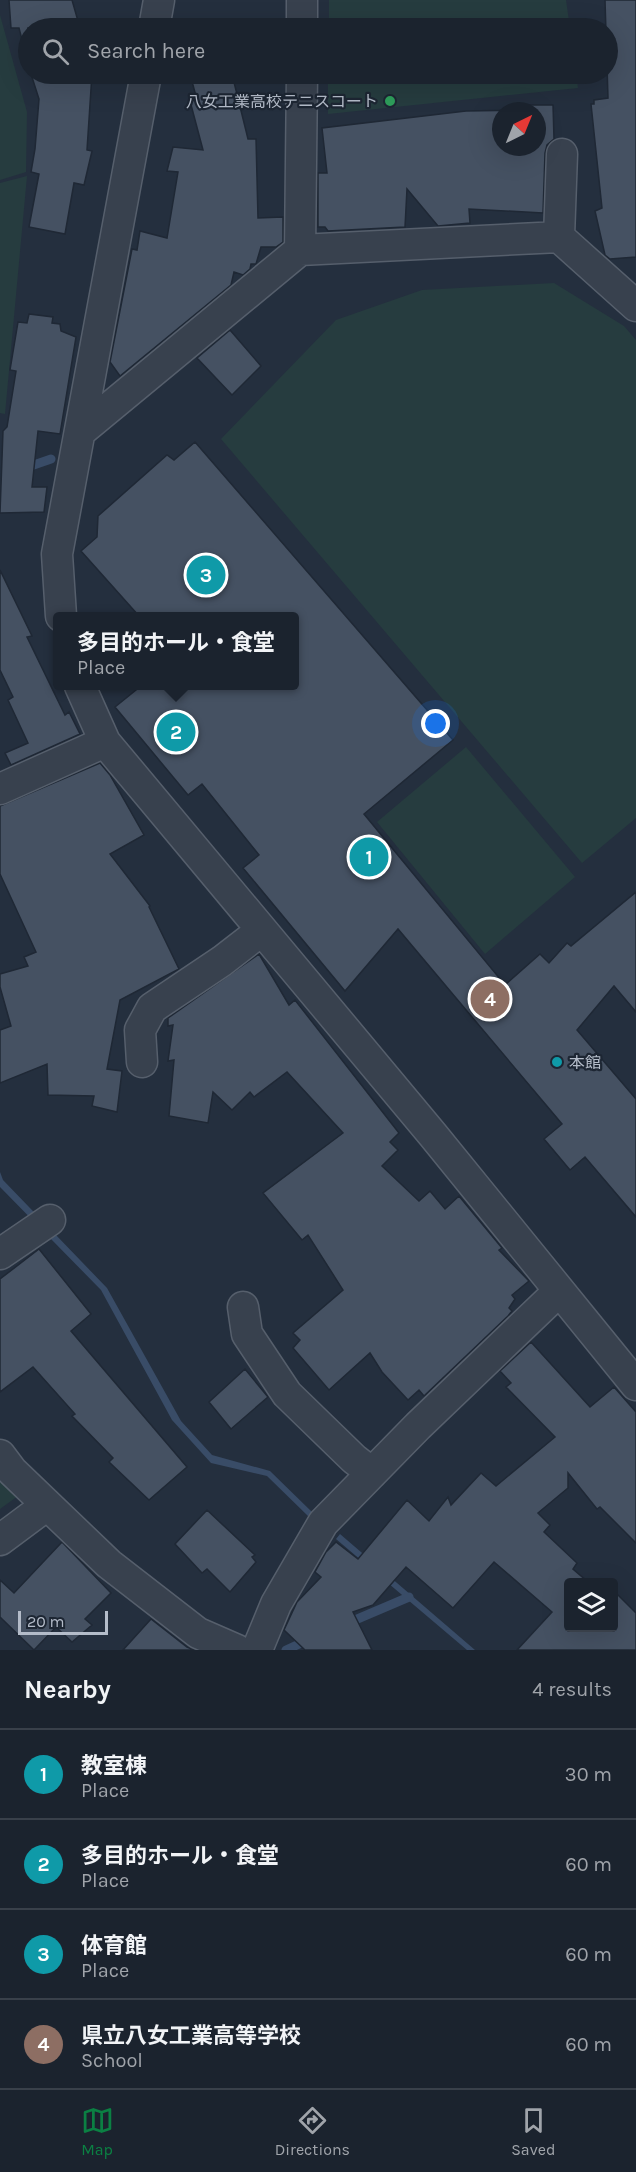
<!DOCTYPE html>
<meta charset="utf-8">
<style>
:root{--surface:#1b232e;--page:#282f3a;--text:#f1f3f6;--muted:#a0a4aa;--line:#39404a;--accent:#0b8043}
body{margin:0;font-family:Karla,"Noto Sans JP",sans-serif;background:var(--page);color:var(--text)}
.controls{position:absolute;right:18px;bottom:18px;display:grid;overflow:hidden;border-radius:6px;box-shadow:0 6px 24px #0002}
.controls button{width:54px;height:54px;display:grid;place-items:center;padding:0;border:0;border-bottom:2px solid var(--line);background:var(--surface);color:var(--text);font:30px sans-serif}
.compass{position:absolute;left:492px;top:102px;width:54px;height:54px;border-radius:50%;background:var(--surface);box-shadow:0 6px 24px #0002;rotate:43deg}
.scale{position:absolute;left:18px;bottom:15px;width:90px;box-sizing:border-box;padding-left:6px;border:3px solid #b4bcc9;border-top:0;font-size:16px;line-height:21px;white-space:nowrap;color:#b4bcc9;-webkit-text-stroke:4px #1d2633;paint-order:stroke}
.you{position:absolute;left:436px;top:724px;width:21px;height:21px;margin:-15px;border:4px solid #fff;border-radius:50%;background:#1a73e8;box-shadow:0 0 0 9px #1a73e833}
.badge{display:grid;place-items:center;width:39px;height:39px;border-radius:50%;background:var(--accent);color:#fff;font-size:20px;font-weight:700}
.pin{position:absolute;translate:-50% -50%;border:3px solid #fff;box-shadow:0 2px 6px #0006}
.popup{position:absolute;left:53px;top:612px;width:246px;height:78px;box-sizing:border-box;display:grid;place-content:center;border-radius:6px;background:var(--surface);filter:drop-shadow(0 2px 4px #0005);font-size:20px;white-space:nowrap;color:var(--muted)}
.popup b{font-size:22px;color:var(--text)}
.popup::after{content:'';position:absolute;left:50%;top:100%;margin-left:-12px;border:12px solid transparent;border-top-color:var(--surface)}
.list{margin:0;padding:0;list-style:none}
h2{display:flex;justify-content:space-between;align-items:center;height:78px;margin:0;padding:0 24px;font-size:26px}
h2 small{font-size:20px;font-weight:400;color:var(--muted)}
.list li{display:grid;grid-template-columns:39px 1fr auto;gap:18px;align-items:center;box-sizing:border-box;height:90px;padding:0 24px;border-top:2px solid var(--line)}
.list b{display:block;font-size:22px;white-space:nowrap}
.list p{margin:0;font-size:20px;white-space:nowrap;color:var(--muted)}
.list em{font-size:20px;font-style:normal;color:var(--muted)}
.icon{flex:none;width:33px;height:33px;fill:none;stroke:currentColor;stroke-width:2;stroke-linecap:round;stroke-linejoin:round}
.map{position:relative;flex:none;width:636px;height:1650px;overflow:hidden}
.search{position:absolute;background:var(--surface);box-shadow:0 6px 24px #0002;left:18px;right:18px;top:18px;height:66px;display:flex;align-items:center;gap:15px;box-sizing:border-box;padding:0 21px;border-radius:33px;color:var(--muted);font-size:22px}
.sheet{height:438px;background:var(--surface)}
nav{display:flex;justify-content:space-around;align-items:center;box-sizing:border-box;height:84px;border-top:2px solid var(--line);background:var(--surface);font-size:16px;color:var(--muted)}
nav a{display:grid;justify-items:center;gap:3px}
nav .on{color:var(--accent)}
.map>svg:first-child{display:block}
.green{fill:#263c3f}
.water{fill:#394c67}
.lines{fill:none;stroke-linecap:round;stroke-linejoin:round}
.stream{stroke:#394c67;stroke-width:9}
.building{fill:#455162;stroke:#1f2835;stroke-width:1.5;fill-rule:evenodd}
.minor-casing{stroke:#565f6c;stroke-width:33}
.minor{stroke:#38414e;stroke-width:30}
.leisure-dot{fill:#2e9e5b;stroke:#1d2633;stroke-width:2}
.culture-dot{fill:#0f9aa8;stroke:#1d2633;stroke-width:2}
.labels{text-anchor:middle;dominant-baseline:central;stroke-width:4.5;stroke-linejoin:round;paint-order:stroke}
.poi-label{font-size:16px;fill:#b4bcc9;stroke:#1d2633;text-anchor:end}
</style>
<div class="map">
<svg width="636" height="1650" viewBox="0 0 636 1650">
<rect width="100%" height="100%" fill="#242f3e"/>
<path class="green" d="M329,0h237l4,28h-241z
M0,15l27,97 -1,60 -26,8z
M328,74h248l2,14 -250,26z
M27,176l-22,238 -5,-1v-230z
M554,283l70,43 12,14v478l-54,45 -361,-424 115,-119 86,-30z
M466,747l109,130 -90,77 -108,-132z
M0,1470l22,23 -22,16z"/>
<path class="water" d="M0,1172l3,8 104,108 74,133 31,34 58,16 42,41 -4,4 -41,-40 -56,-13 -39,-43 -71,-130 -101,-103z
M340,1534l135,116h-8l-131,-111z"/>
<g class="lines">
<path class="stream" d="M25,468l26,-9
M348,1623l61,-26
M286,1650l24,-11"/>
</g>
<path class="building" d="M9,0h63l8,28h-52v35l-9,-35h-8z
M605,0h31v257l-26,2 -5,-4 -10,-44 7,-3 -11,-104h3v-4l14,-2z
M31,74h61l-5,76 5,1 -8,34 -10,-2 -9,51 -36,-7 10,-53 -8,-2 4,-23 4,-50z
M190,74h42l16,65h8l2,79 25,-1v25l-7,5h-15l-5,17h-5l-1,5 -7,6 -9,-3 -3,13 -111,91 -10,-14 22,-113 5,1 3,-19 27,7 11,-66 -11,-1 6,-24 30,3 -13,-49 7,-1z
M524,105h29l1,34 -7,6 -2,8 -2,60 -74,-4 1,14 -32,3 -31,-37 -2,38 -77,4 -3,-4h-7v-54h9l-5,-45 144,-17 58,-1zM501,111h36v36h-36z
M29,314l24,3 -1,6 8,1 1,7 15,6 -16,97 -22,-3 -6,56h15l-3,25 -44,1 3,-82 4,-4 9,-56 -6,-1 8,-48 9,1z
M230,330l31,36 -29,29 -35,-37z
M195,442l258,298 -89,74 141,171 35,-31 9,9 18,-20 4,3 65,-54v120l-22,-26 -37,44 59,69v118l-51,-60 -15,13 -26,-31 18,-15 -164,-195 -53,62 -102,-123 16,-13 -57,-71 -14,11 -73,-88 26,-21h153v-70h-155l-58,-65 16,-14 1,-21 69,-61 7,5z
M0,570l32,66 -5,1 38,78 4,-3 11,22 -69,31 -6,-12 23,-10 -20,-43 5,-3 -13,-27z
M100,763l10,12 34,60 -34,19 40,52 -1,1 30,62 -59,31 -13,69 15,2 -5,41 -25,-6 2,-10 -46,-1 -1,-31 -47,19v-53l11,-4 -11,-39v-13l28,-8 -4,-9 12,-5 -36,-78v-68z
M259,954l30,51 6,-5 104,133 -9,9 8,8 -16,16 37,35 11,-10 15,18 14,-13 43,52 -3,2 30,31 -17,14 3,4 -6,9 3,3 -4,5 -84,80 -5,-6 -11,10 -26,-28 -12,-19 -41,37 -36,-42 7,-8 -7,-7 50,-43 -35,-55 -6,5 -39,-47 80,-60 -56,-61 -33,25 -4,-5 -18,18 -19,-18 -5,31 -39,-7 5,-56 -6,1 5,-36 -5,1v-8z
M39,1249l52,65 -20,17 116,136 -38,33 -40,-38 4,-4 -41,-42 3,-2 -42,-47 -33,25v-113z
M531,1342l59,65 24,-20 22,25v131l-36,-36 -3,2 -29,-36v15l-30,25 12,12 -6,7 33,31 -4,6 15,13h-20v46h46v-37l22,22v37h-119l35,-38 -58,-50 -41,46 -47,-41 -33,38 -20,7 19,38h-67l-21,-20 13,-28 24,-25 -6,-5 11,-20 10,-10 22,17 49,-59 22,21 19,-24 3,8 30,-32 15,13 59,-49 -49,-50 5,-4 -11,-12z
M245,1369l23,28 -37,32 -22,-27z
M207,1510l48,45 -3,2 4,5 -26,30 -23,-23 -5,4 -27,-29z
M62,1542l49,51 -26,26 7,6 -20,17 -16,-15 -22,23 -34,-33v-37l14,13z
M151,1619l36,28 7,3h-71z"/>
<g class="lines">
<g class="minor-casing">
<path id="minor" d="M154,28l5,-28
M302,28v-28
M559,237l3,-83
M300,250l2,-176
M81,431l219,-181 259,-13 77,69
M61,616l-4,-62 89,-480
M80,686l25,56 328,393 203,250
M0,789l105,-47
M142,1062l-2,-32 12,-22 70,-47 40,-31
M0,1254l50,-34
M243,1307l4,27 40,60 67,65 18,14
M0,1455l12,16 97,93 89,69 39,17
M0,1540l47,-35
M257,1650l19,-46 47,-81 95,-97 140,-134"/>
</g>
<use href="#minor" class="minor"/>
</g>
<circle class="leisure-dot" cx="390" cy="101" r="6"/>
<circle class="culture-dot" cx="557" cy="1062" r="6"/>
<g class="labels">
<g class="poi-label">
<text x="378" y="101">八女工業高校テニスコート</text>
<text x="569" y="1062" text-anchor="start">本館</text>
</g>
</g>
</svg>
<div class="controls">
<button><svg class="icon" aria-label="layers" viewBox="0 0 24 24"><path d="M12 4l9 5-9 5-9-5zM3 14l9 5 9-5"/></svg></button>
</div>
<svg class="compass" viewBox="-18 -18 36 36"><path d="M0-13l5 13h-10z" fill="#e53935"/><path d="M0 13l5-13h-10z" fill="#a0a4aa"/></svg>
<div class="scale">20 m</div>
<div class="you"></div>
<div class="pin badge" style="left:369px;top:857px;background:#0f9aa8">1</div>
<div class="pin badge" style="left:176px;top:732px;background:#0f9aa8">2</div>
<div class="popup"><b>多目的ホール・食堂</b>Place</div>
<div class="pin badge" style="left:206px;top:575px;background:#0f9aa8">3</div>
<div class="pin badge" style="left:490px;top:999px;background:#8d6e63">4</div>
<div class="search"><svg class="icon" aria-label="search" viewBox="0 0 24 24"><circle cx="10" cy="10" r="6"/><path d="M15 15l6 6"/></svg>Search here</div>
</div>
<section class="sheet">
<h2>Nearby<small>4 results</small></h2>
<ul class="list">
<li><span class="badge" style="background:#0f9aa8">1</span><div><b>教室棟</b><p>Place</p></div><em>30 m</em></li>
<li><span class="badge" style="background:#0f9aa8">2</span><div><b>多目的ホール・食堂</b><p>Place</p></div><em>60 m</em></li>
<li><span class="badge" style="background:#0f9aa8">3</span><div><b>体育館</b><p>Place</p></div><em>60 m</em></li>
<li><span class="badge" style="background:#8d6e63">4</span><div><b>県立八女工業高等学校</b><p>School</p></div><em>60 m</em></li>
</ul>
</section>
<nav>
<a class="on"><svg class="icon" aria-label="map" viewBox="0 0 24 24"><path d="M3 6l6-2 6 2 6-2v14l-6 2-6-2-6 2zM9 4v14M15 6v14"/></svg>Map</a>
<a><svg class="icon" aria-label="directions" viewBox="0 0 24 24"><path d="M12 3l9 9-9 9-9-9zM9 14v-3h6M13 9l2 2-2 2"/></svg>Directions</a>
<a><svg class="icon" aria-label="saved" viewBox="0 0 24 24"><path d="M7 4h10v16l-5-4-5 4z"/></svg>Saved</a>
</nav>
